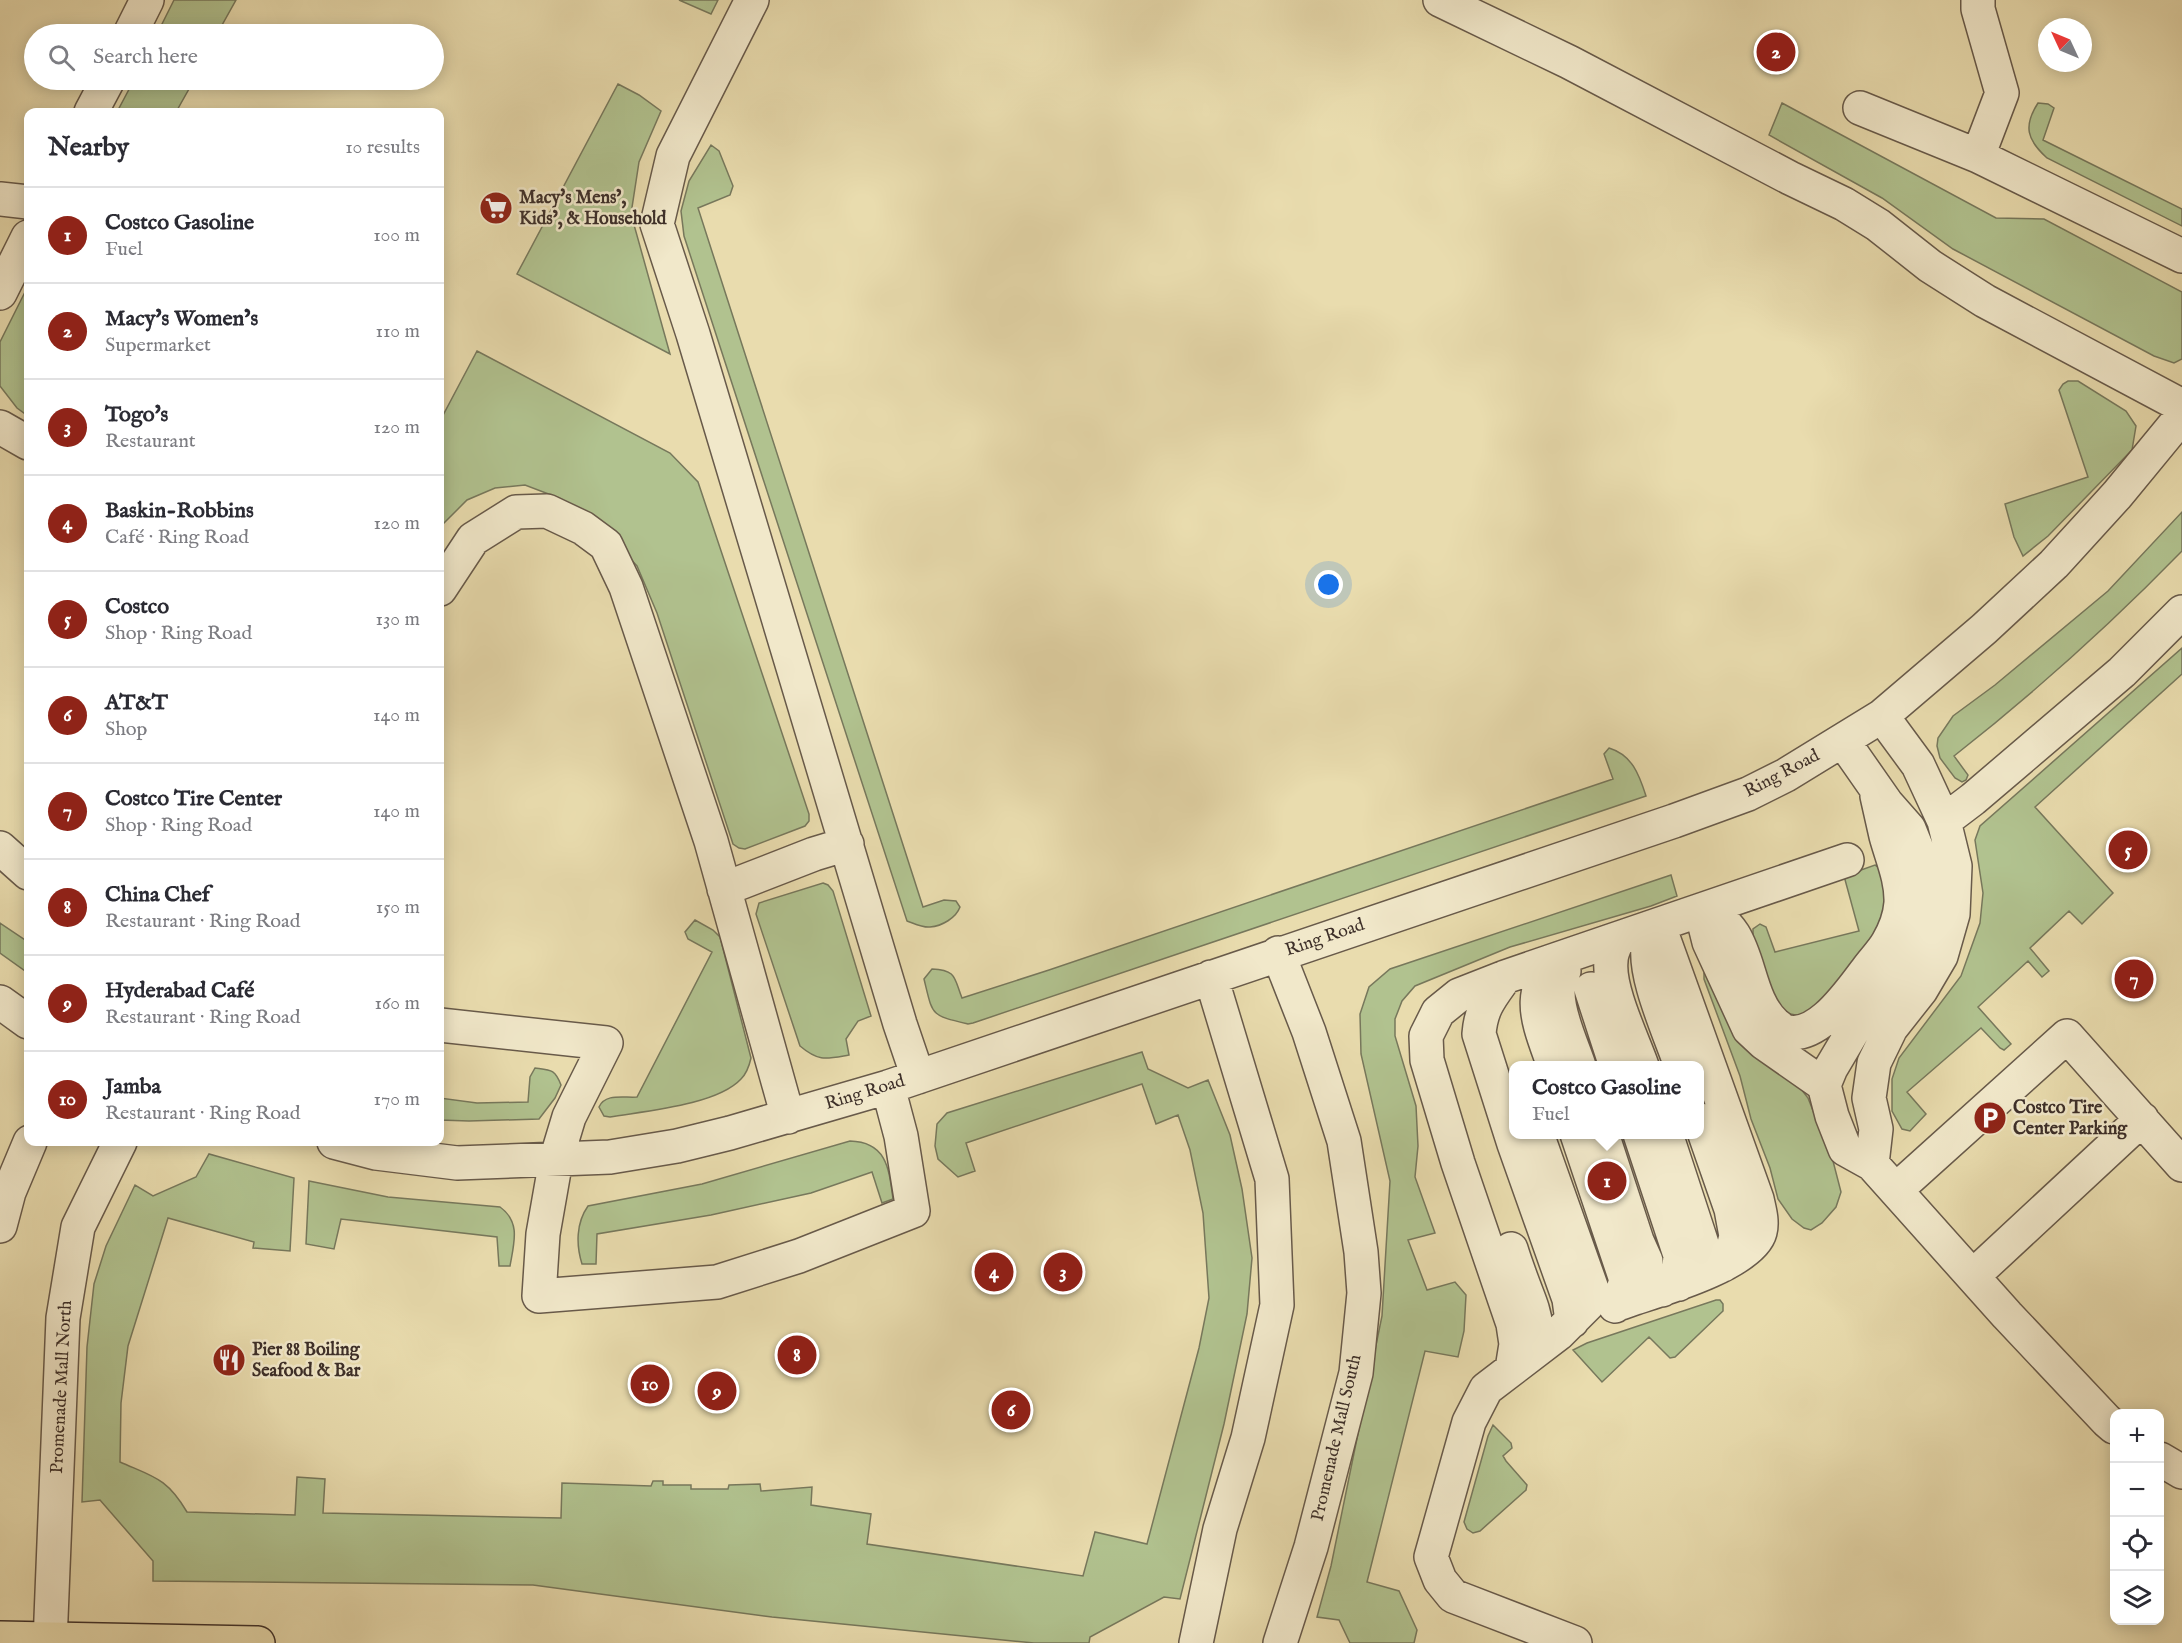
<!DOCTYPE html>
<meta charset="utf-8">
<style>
:root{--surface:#fff;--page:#f2f2f3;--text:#2b2b33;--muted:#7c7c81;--line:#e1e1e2;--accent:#8f2418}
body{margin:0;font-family:"IM FELL English",serif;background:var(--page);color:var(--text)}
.controls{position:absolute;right:18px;bottom:18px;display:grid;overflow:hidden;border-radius:12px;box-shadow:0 3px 15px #0003}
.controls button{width:54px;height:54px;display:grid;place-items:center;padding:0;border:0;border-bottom:2px solid var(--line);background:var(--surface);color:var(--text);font:30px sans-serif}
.compass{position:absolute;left:2038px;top:18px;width:54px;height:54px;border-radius:50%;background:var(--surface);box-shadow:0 3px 15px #0003;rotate:314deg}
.you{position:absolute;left:1329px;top:585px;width:21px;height:21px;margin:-15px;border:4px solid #fff;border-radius:50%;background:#1a73e8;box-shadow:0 0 0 9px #1a73e833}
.badge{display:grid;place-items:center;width:39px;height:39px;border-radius:50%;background:var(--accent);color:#fff;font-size:20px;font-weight:700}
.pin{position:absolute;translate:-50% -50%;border:3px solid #fff;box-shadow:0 2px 6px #0006}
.popup{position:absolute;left:1509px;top:1061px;width:195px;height:78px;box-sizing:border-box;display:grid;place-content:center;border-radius:12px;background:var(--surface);filter:drop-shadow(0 2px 4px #0005);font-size:20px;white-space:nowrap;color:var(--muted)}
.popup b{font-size:22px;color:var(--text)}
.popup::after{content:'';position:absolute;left:50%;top:100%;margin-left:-12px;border:12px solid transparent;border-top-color:var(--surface)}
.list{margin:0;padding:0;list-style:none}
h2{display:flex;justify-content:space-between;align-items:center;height:78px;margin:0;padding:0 24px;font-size:26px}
h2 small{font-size:20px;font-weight:400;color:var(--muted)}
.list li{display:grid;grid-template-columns:39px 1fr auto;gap:18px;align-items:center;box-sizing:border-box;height:96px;padding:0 24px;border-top:2px solid var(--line)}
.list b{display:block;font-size:22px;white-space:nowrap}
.list p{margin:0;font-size:20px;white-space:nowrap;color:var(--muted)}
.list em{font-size:20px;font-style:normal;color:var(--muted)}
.icon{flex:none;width:33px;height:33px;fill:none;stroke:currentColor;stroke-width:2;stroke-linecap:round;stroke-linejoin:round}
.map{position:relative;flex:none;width:2182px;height:1643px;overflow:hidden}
.search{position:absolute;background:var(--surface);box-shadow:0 3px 15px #0003;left:24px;top:24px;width:420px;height:66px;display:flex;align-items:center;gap:15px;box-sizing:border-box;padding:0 21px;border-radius:33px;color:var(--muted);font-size:22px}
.panel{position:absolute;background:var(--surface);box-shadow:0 3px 15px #0003;left:24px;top:108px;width:420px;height:1038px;border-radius:12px}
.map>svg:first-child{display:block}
.green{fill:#b1c28f;stroke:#77785c;stroke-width:1.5}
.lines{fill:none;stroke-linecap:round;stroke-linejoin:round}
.minor-casing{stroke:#685a4a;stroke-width:36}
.major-casing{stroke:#3d2f29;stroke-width:36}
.minor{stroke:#f1e8ca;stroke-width:33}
.major{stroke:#e9dcae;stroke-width:33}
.labels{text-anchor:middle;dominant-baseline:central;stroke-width:5;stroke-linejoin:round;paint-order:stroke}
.poi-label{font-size:18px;font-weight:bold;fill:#3d2f29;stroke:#f1e8ca;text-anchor:start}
.street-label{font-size:18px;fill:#3d2f29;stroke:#f1e8ca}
</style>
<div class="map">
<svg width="2182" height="1643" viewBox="0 0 2182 1643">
<rect width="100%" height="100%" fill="#e9dcae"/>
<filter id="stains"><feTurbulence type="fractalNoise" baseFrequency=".00333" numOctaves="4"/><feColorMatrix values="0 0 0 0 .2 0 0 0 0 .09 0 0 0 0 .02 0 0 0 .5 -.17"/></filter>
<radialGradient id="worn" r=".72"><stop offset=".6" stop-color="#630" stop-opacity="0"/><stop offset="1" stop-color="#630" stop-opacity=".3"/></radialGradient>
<path class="green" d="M174,0h62l-19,34h-60z
M679,0h39l-7,14z
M134,80h60l-18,32h-59z
M618,84l21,11 22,16 -22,51 -8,52 39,140 -153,-80z
M1782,103l214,115 48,1 138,73v67l-8,4 -20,-7 -201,-107 -71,-51 -113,-63z
M2038,103l10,1 6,4 -11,32 139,69v17l-135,-68c-20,-18 -24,-32 -9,-55z
M711,145l8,6 14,35 -3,9 -32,13 225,699 21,-7 12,1 4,6c-4,11 -18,19 -30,20 -7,1 -17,-4 -23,-6l-223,-685 -3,-25 8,-30z
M28,286v130l-11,-8 -17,-22v-44z
M477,351l193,102 28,29 111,332v7l-4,5 -60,23 -6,-1 -6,-4 -76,-231 -20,-47 -26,-28 -24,-24 -28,-16 -34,-13 -30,3 -28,12 -27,27v-106z
M2068,381h10l48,30 10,15 -4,24 -84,86 -25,20 -9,-19 -9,-33 83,-27 -29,-87 4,-6z
M2182,512v39c-71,73 -148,142 -228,205l14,19 -2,5 -4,2 -7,-4 -15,-20 -3,-12 1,-8 15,-22 42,-31 113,-94z
M2182,648v26l-147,133 78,86 -31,31 -13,-13 -39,37 19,23 -7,6 -14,-16 -50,46 33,37 -7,6 -4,-2 -19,-20 -74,64 19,22 -16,17 -8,-2 -10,-18v-32l7,-21 62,-82 19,-53 3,-30 -8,-53 5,-14z
M1609,748c23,7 30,26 37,48l-673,227 -5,1c-38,-9 -35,-8 -44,-45l8,-10c25,1 22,9 30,29l87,-28 564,-191 -9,-25z
M1875,865l8,5 5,18 -9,46 -62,75 -17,7 -14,-3 -11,-10 -22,-63v-11l7,-5 6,3 9,25 84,-21 -15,-55z
M1671,875l6,21 -26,10 -141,41 -95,39 -13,15 -7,18v17l21,70 2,40 -3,31 20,56 -27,7 19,50 28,-8 11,13 -2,36 -6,26 -33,-6 -58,231 32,9 18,39 -3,13h-64l-11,-23 -22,-3 14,-51 51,-250 8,-135 -29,-127 -1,-40 9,-27 21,-18z
M823,883l5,2 5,6 38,125 -13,5 -12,18 3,16c-23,4 -30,7 -49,-9l-44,-132 3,-11z
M695,920l18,10 7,7 31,121c-2,9 -4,15 -10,21 -24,26 -96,32 -131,38l-6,-1 -5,-9c6,-14 25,-9 38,-10l75,-145 -24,-13 -3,-7z
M0,923l28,19v31l-28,-20z
M1709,969l99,129 25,63 8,31 -5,15 -14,16 -11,7 -7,-2 -12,-9 -14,-20 -8,-31 -19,-49 -11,-43 -36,-97v-6z
M1142,1052l6,17 40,19 20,-8 22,55 12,54 10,69 -5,56 -23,110 -44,175 -16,-2 -74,40 -1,6h-55l-262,-26 -239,-32 -380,-4v-20l-53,-61 -18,2 5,-155 7,-63 12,-38 29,-61 18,11 43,-19 13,-23 85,24 -4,73 -37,-3 1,-6 -86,-24 -40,128 -7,57 -1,59c34,15 47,16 67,50l108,3 2,-38 28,2 -2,34 238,5 1,-35 89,3 2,-5h10v4h28v4h37l1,-4 31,-1 1,7 51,-4 -1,18 60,9 -4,30 216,32 12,-44 52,12 52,-196 10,-50 -6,-85 -13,-63 -12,-35 -22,9 -14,-40 -176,59 9,28 -17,6 -20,-18 -3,-13 2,-22 10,-11z
M535,1068c16,2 20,1 26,17l-6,13 -16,21 -70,2 -29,-1v-22l37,5 51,-1 2,-25z
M850,1141c37,1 39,28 43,58l-11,4 -10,-31 -61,21 -100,22 -114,19 -1,30h-14c-6,-19 -6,-41 6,-58l114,-22z
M309,1181l79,16 112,10c21,15 14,36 10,59h-11l-2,-29 -156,-18 -7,30 -28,-5z
M1716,1300h4l3,4v7l-48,46 -5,1 -21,-21 -47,45 -29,-32 14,-7z
M1493,1425l18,18 1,5 -9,8 3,5 21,24 -1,5 -46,41 -7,2 -6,-4 -3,-7 24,-86z"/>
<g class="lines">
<g class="minor-casing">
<path id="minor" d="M752,0l-79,156 -16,68 36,110 207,690 18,53
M1440,0l129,62 221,116 54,26 34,21 52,41 55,35 197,105
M130,34l17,-34
M1860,108l118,48 204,100
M91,112l17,-32
M1978,156l24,-63 -24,-84v-9
M0,199l28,3
M0,293l28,-56
M0,427l28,16
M440,589l33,-50 43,-27 31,-1 36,17 23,17 20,42 85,254 77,276
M1843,741l44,63 22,25 8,20 6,25v32l-3,21 -11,26 -49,66 -29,49 -7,17 8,31 13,33 27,15 135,151 100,106 7,6
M1944,821l29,-22 149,-127 60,-60
M0,848l28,25
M724,889l90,-35 33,-10
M1701,910c54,16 39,82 74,114 1,0 7,6 7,6 34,15 70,-41 87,-63 6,-8 14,-16 19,-25 7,-12 12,-26 13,-39 1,-23 -9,-45 -15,-67 -3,-13 -6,-27 -9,-40
M1701,910l8,32 40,87 15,14 60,42
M1659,926c-3,5 -8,11 -10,16 -8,29 22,94 32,124
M1618,939c-3,7 -7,14 -7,22 -3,28 21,77 31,105
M1278,953l31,79 35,109 17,111 3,41 -8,80 -45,174 -31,96
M1564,971c-17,23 7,70 15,95
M1505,977c-15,21 -24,31 -26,57l35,110 55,155 3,22
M1591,989l25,77
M0,1002l28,20
M440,1025l166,18 -37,74 -13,43 -13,74 -4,62 178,-14 82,-26 114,-45 -12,-75 -13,-49
M1554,1066c-15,-43 -34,-80 13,-109
M1700,1120l31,89 5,27 -3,12 -10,17
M1537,1134l55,155 -4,15 -30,30 -72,55 -17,33 -38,135 9,23 13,16 122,47
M1577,1134l49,146 -4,13 -7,13
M1602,1134l35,107 9,20v15l-11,22 -14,5
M1640,1134l40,121c-1,19 -3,23 -18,35
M1666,1134l38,116c-4,17 -12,24 -25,34
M334,1142l42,11 81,10 153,-6 67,-11 53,-13 158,-46 786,-266 74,-27 38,-19 96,-59 102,-87 70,-65 63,-69 65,-79
M1872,1164l4,-35 -7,-31 5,-35 17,-35 30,-38 20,-34 12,-42 2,-48 -11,-45 -26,-56 -36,-49
M1896,1190l171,-154 115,129
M0,1226l9,-34 21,-50
M1511,1249c3,10 7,21 11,32 10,28 24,50 1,76
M1973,1276l169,-157
M1635,1298c28,-9 117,-35 125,-66 3,-11 -1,-23 -3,-33l-98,-273
M1512,1369l4,-25 -3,-20 -55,-161 -31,-103 -1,-24 12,-24 21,-17 46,-18 342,-117
M2160,1459l22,13
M50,1643l13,-325 15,-91 42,-85
M1196,1643l24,-114 28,-91 29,-133 -5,-126 -61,-202"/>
</g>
<g class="major-casing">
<path id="major" d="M0,1638l258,5"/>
</g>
<use href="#minor" class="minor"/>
<use href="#major" class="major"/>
</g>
<defs>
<g id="supermarket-disc" transform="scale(1.725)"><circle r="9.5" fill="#8f2418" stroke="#f1e8ca"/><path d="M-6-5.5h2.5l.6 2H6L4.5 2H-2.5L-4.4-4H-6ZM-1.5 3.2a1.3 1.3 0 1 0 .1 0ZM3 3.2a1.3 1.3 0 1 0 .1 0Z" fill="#fff"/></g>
<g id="parking-disc" transform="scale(1.725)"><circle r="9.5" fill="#8f2418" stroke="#f1e8ca"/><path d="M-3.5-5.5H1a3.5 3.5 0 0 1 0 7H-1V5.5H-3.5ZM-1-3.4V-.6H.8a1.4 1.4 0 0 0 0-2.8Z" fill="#fff"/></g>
<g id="restaurant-disc" transform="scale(1.725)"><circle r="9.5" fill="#8f2418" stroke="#f1e8ca"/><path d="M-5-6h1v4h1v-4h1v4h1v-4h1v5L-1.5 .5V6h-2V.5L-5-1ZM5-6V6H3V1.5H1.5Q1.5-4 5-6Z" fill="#fff"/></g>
</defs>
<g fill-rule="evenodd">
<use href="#supermarket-disc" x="496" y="208"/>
<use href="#parking-disc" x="1990" y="1118"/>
<use href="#restaurant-disc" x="229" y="1360"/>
</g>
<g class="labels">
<g class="poi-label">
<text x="519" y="198">Macy's Mens’,<tspan x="519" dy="21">Kids’, &amp; Household</tspan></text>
<text x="2013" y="1108">Costco Tire<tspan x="2013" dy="21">Center Parking</tspan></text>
<text x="252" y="1350">Pier 88 Boiling<tspan x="252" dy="21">Seafood &amp; Bar</tspan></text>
</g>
<g class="street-label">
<text transform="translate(1782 774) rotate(-28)">Ring Road</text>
<text transform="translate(1325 938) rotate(-19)">Ring Road</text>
<text transform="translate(865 1093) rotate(-17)">Ring Road</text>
<text transform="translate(62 1387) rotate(-87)">Promenade Mall North</text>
<text transform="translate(1337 1438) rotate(-77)">Promenade Mall South</text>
</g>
</g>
<rect width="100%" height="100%" filter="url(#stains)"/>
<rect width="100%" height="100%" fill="url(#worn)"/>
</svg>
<div class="controls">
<button>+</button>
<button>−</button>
<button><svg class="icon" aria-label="locate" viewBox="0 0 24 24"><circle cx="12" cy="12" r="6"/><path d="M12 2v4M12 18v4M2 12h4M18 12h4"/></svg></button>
<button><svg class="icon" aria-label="layers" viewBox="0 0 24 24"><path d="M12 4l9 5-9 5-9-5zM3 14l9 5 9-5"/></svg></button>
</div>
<svg class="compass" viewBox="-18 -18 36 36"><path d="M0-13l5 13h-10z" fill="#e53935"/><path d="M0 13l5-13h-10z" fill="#7c7c81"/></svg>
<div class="you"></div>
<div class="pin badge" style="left:1607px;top:1181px">1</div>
<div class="popup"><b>Costco Gasoline</b>Fuel</div>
<div class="pin badge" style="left:1776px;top:52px">2</div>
<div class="pin badge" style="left:1063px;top:1272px">3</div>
<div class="pin badge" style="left:994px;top:1272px">4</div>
<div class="pin badge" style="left:2128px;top:850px">5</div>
<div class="pin badge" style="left:1011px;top:1410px">6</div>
<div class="pin badge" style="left:2134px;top:979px">7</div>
<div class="pin badge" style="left:797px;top:1355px">8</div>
<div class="pin badge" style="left:717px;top:1391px">9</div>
<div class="pin badge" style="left:650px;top:1384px">10</div>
<div class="search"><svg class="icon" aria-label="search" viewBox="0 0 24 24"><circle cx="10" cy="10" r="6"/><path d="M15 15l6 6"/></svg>Search here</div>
<section class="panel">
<h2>Nearby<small>10 results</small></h2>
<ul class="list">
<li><span class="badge">1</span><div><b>Costco Gasoline</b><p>Fuel</p></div><em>100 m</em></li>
<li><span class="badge">2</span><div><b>Macy's Women’s</b><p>Supermarket</p></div><em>110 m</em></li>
<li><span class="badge">3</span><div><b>Togo's</b><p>Restaurant</p></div><em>120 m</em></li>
<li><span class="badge">4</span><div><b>Baskin-Robbins</b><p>Café · Ring Road</p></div><em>120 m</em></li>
<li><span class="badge">5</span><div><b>Costco</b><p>Shop · Ring Road</p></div><em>130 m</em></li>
<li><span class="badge">6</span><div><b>AT&amp;T</b><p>Shop</p></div><em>140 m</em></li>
<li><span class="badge">7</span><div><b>Costco Tire Center</b><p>Shop · Ring Road</p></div><em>140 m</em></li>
<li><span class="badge">8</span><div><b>China Chef</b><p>Restaurant · Ring Road</p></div><em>150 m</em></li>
<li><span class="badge">9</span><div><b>Hyderabad Café</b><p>Restaurant · Ring Road</p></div><em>160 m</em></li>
<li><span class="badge">10</span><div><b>Jamba</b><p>Restaurant · Ring Road</p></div><em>170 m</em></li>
</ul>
</section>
</div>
